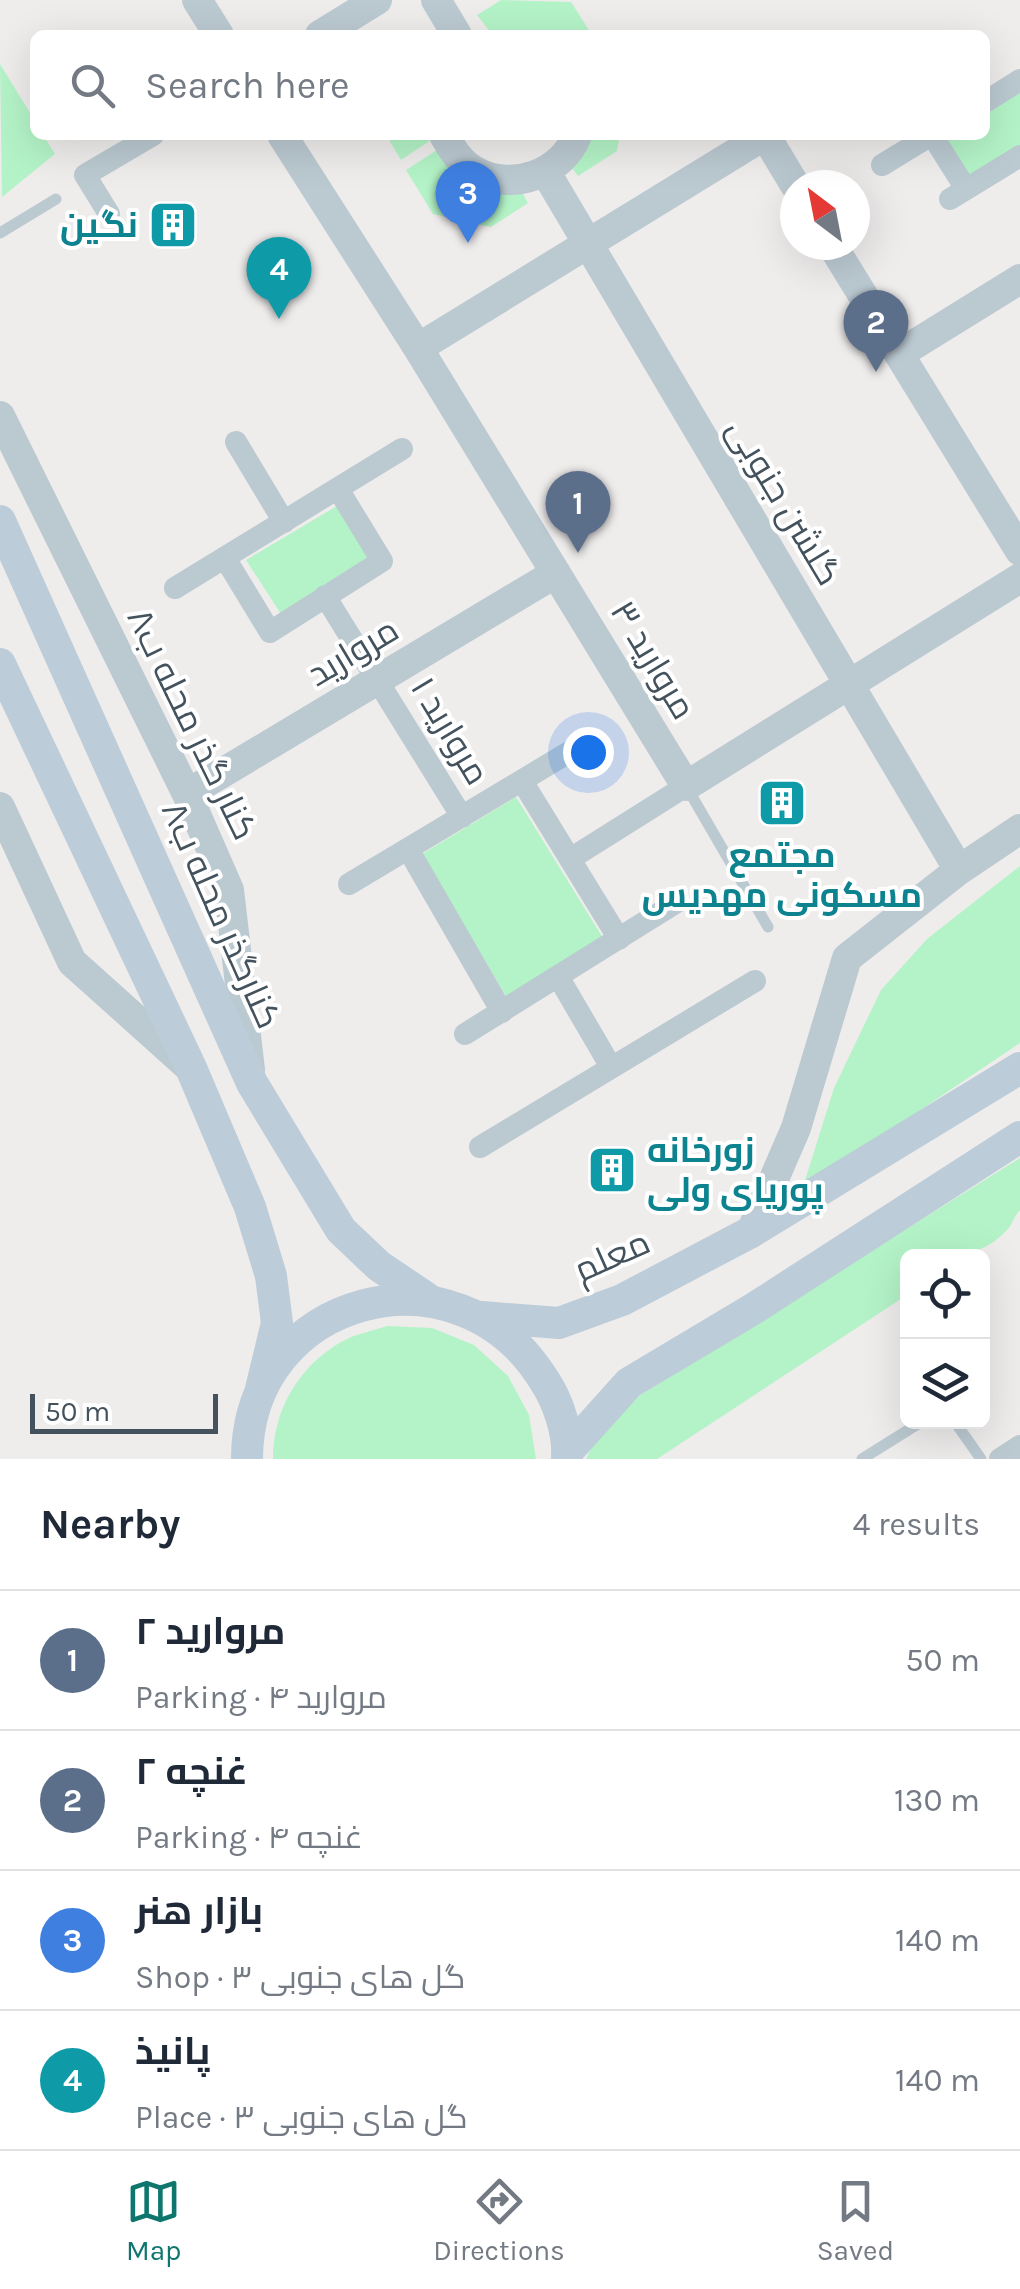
<!DOCTYPE html>
<meta charset="utf-8">
<style>
:root{--surface:#fff;--page:#f2f2f3;--text:#1f2937;--muted:#747a83;--line:#e0e1e3;--accent:#0f766e}
body{margin:0;font-family:Karla,Cairo,sans-serif;background:var(--page);color:var(--text)}
.controls{position:absolute;right:30px;bottom:30px;display:grid;overflow:hidden;border-radius:15px;box-shadow:0 10px 40px #0002}
.controls button{width:90px;height:90px;display:grid;place-items:center;padding:0;border:0;border-bottom:2px solid var(--line);background:var(--surface);color:var(--text);font:50px sans-serif}
.compass{position:absolute;left:780px;top:170px;width:90px;height:90px;border-radius:50%;background:var(--surface);box-shadow:0 10px 40px #0002;rotate:328deg}
.scale{position:absolute;left:30px;bottom:25px;width:188px;box-sizing:border-box;padding-left:10px;border:5px solid #43525c;border-top:0;font-size:28px;line-height:35px;white-space:nowrap;color:#43525c;-webkit-text-stroke:8px #fff;paint-order:stroke}
.you{position:absolute;left:588px;top:752px;width:35px;height:35px;margin:-25px;border:8px solid #fff;border-radius:50%;background:#1a73e8;box-shadow:0 0 0 15px #1a73e833}
.badge{display:grid;place-items:center;width:65px;height:65px;border-radius:50%;background:var(--accent);color:#fff;font-size:32px;font-weight:700}
.pin{position:absolute;translate:-50% -82px;filter:drop-shadow(0 2px 5px #0008)}
.pin::after{content:'';position:absolute;top:52px;width:35px;height:30px;background:inherit;clip-path:polygon(0 0,100% 0,50% 100%)}
.list{margin:0;padding:0;list-style:none}
h2{display:flex;justify-content:space-between;align-items:center;height:130px;margin:0;padding:0 40px;font-size:42px}
h2 small{font-size:32px;font-weight:400;color:var(--muted)}
.list li{display:grid;grid-template-columns:65px 1fr auto;gap:30px;align-items:center;box-sizing:border-box;height:140px;padding:0 40px;border-top:2px solid var(--line)}
.list b{display:block;font-size:38px;white-space:nowrap}
.list p{margin:0;font-size:32px;white-space:nowrap;color:var(--muted)}
.list em{font-size:32px;font-style:normal;color:var(--muted)}
.icon{flex:none;width:55px;height:55px;fill:none;stroke:currentColor;stroke-width:2;stroke-linecap:round;stroke-linejoin:round}
.map{position:relative;flex:none;width:1020px;height:1459px;overflow:hidden}
.search{position:absolute;background:var(--surface);box-shadow:0 10px 40px #0002;left:30px;right:30px;top:30px;height:110px;display:flex;align-items:center;gap:25px;box-sizing:border-box;padding:0 35px;border-radius:15px;color:var(--muted);font-size:38px}
.sheet{height:690px;background:var(--surface)}
nav{display:flex;justify-content:space-around;align-items:center;box-sizing:border-box;height:140px;border-top:2px solid var(--line);background:var(--surface);font-size:28px;color:var(--muted)}
nav a{display:grid;justify-items:center;gap:5px}
nav .on{color:var(--accent)}
.map>svg:first-child{display:block}
.green{fill:#b4f3c7}
.lines{fill:none;stroke-linecap:round;stroke-linejoin:round}
.service{stroke:#bbc9d1;stroke-width:11}
.minor{stroke:#bbc9d1;stroke-width:22}
.tertiary{stroke:#bbc9d1;stroke-width:30}
.secondary{stroke:#bcccd8;stroke-width:32}
.labels{text-anchor:middle;dominant-baseline:central;stroke-width:8;stroke-linejoin:round;paint-order:stroke}
.culture-label{font-size:35px;font-weight:bold;fill:#0d838f;stroke:#fff;text-anchor:end}
.street-label{font-size:35px;fill:#43525c;stroke:#fff}
</style>
<div class="map">
<svg width="1020" height="1459" viewBox="0 0 1020 1459">
<rect width="100%" height="100%" fill="#efecec"/>
<path class="green" d="M501,0l70,2 21,33c-34,0 -68,-5 -101,-2l-14,-18z
M0,64l35,57v14h8l12,19 -53,43z
M1020,85v65l-50,31 -29,-46h44v-28z
M386,135h43l2,5 -30,20z
M580,135h40l-3,16 -39,25 -11,-15z
M437,150l81,35 10,18 -37,24 -58,-13 -27,-44z
M337,506l32,52 -88,56 -35,-54z
M516,797l87,141 -96,60 -85,-144z
M1020,866v177l-218,147 32,-102 47,-98 46,-51z
M1020,1158v52c-6,6 -7,14 -13,20 -29,31 -61,26 -99,26l-1,39 -250,164h-71l8,-18 45,-45z
M387,1326l45,2 42,17 34,31 21,39 7,44h-263c0,-49 26,-93 68,-117 14,-8 31,-11 46,-16z"/>
<g class="lines">
<path class="service" d="M0,233l56,-34
M686,786l82,141
M955,1422l26,37
M862,1459l59,-37"/>
<path class="minor" d="M985,102l35,-22
M932,135l34,54
M882,165l49,-30
M950,199l70,-43
M109,214l-24,-39 68,-40
M236,442l48,80
M225,558l45,74 112,-71 -44,-72
M175,588l227,-139
M325,596l137,221
M522,781l97,158
M408,849l94,163
M570,859l116,-73
M349,884l227,-136
M559,978l52,89
M465,1034l212,-132
M480,1147l275,-166
M1000,1459l20,-13"/>
<path class="tertiary" d="M197,0l22,35
M436,0l21,35
M320,35l57,-35
M282,135l136,213 268,438 334,-208
M444,135c8,14 16,28 31,36 37,21 87,3 102,-36
M545,171l414,699
M832,245l188,306
M418,348l347,-213 30,50
M899,354l121,-75
M0,416l187,378 42,96 21,180
M187,794l369,-221
M0,807l72,155 116,104
M751,1232l45,-104 51,-170 112,-88 61,-41"/>
<path class="secondary" d="M0,521l252,562 89,147 38,36 49,33
M0,664l191,404 59,139 21,69 6,47 -16,66
M482,1317l77,6 63,-23 129,-68 269,-164
M567,1452l62,-69 124,-74 267,-172
M247,1459c0,-163 210,-220 297,-79 14,21 25,53 23,79"/>
</g>
<defs>
<g id="building-square" transform="scale(2.5)"><rect x="-9" y="-9" width="18" height="18" rx="4" fill="#0f9aa8" stroke="#fff"/><path d="M-4-6H4V6H1V3H-1V6H-4ZM-2.5-4.3h1.7v1.8h-1.7ZM.8-4.3h1.7v1.8H.8ZM-2.5-1h1.7V.8h-1.7ZM.8-1h1.7V.8H.8Z" fill="#fff"/></g>
</defs>
<g fill-rule="evenodd">
<use href="#building-square" x="173" y="225"/>
<use href="#building-square" x="782" y="803"/>
<use href="#building-square" x="612" y="1170"/>
</g>
<g class="labels">
<g class="culture-label">
<text x="138" y="225">نگین</text>
<text x="782" y="855" text-anchor="middle">مجتمع<tspan x="782" dy="40">مسکونی مهدیس</tspan></text>
<text x="647" y="1150" text-anchor="start">زورخانه<tspan x="647" dy="40">پوریای ولی</tspan></text>
</g>
<g class="street-label">
<text transform="translate(784 502) rotate(59)">گلشن جنوبی</text>
<text transform="translate(353 652) rotate(-31)">مروارید</text>
<text transform="translate(653 660) rotate(59)">مروارید ۳</text>
<text transform="translate(192 724) rotate(64)">کنار گذر محله ب۸</text>
<text transform="translate(450 731) rotate(59)">مروارید ۱</text>
<text transform="translate(221 915) rotate(66)">کنارگذر محله ب۸</text>
<text transform="translate(612 1256) rotate(-24)">معلم</text>
</g>
</g>
</svg>
<div class="controls">
<button><svg class="icon" aria-label="locate" viewBox="0 0 24 24"><circle cx="12" cy="12" r="6"/><path d="M12 2v4M12 18v4M2 12h4M18 12h4"/></svg></button>
<button><svg class="icon" aria-label="layers" viewBox="0 0 24 24"><path d="M12 4l9 5-9 5-9-5zM3 14l9 5 9-5"/></svg></button>
</div>
<svg class="compass" viewBox="-18 -18 36 36"><path d="M0-13l5 13h-10z" fill="#e53935"/><path d="M0 13l5-13h-10z" fill="#747a83"/></svg>
<div class="scale">50 m</div>
<div class="you"></div>
<div class="pin badge" style="left:578px;top:553px;background:#5c6f8a">1</div>
<div class="pin badge" style="left:876px;top:372px;background:#5c6f8a">2</div>
<div class="pin badge" style="left:468px;top:243px;background:#3f7fe0">3</div>
<div class="pin badge" style="left:279px;top:319px;background:#0f9aa8">4</div>
<div class="search"><svg class="icon" aria-label="search" viewBox="0 0 24 24"><circle cx="10" cy="10" r="6"/><path d="M15 15l6 6"/></svg>Search here</div>
</div>
<section class="sheet">
<h2>Nearby<small>4 results</small></h2>
<ul class="list">
<li><span class="badge" style="background:#5c6f8a">1</span><div><b>مروارید ۲</b><p>Parking · مروارید ۴</p></div><em>50 m</em></li>
<li><span class="badge" style="background:#5c6f8a">2</span><div><b>غنچه ۲</b><p>Parking · غنچه ۴</p></div><em>130 m</em></li>
<li><span class="badge" style="background:#3f7fe0">3</span><div><b>بازار هنر</b><p>Shop · گل های جنوبی ۳</p></div><em>140 m</em></li>
<li><span class="badge" style="background:#0f9aa8">4</span><div><b>پانیذ</b><p>Place · گل های جنوبی ۳</p></div><em>140 m</em></li>
</ul>
</section>
<nav>
<a class="on"><svg class="icon" aria-label="map" viewBox="0 0 24 24"><path d="M3 6l6-2 6 2 6-2v14l-6 2-6-2-6 2zM9 4v14M15 6v14"/></svg>Map</a>
<a><svg class="icon" aria-label="directions" viewBox="0 0 24 24"><path d="M12 3l9 9-9 9-9-9zM9 14v-3h6M13 9l2 2-2 2"/></svg>Directions</a>
<a><svg class="icon" aria-label="saved" viewBox="0 0 24 24"><path d="M7 4h10v16l-5-4-5 4z"/></svg>Saved</a>
</nav>
